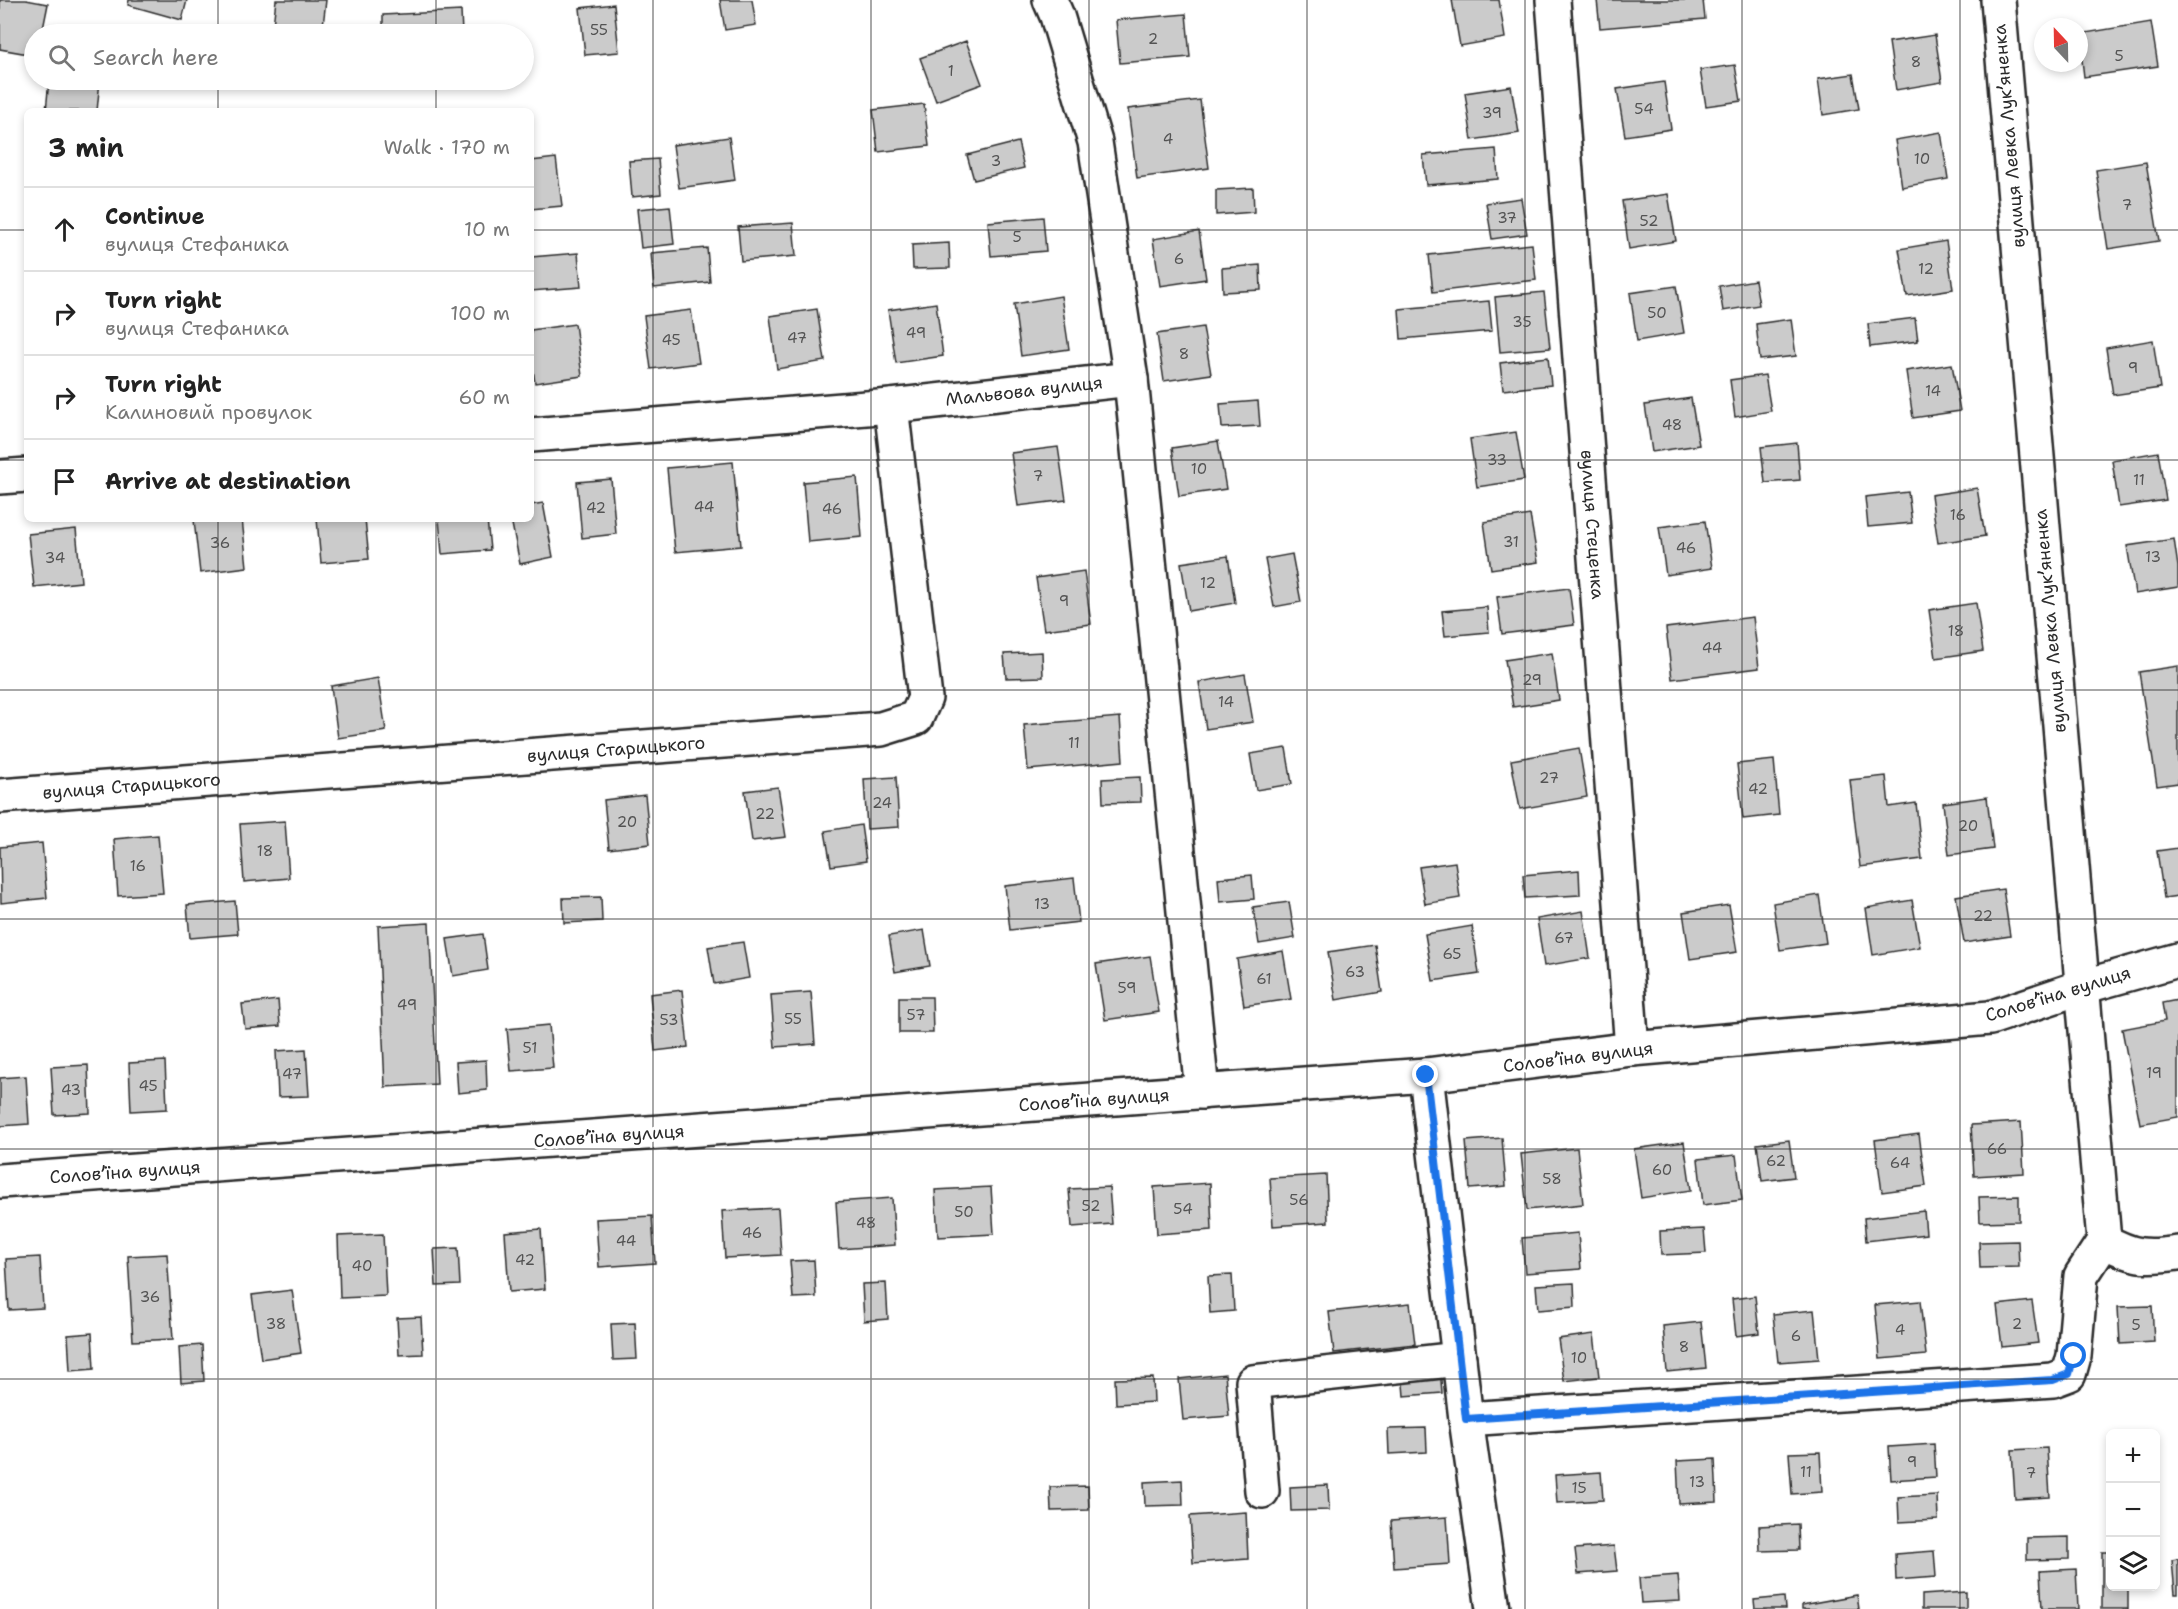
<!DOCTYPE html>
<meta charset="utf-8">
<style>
:root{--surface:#fff;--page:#f6f6f6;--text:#222;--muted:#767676;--line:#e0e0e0}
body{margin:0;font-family:"Shantell Sans",sans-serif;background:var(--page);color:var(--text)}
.controls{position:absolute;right:18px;bottom:18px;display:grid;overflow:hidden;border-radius:9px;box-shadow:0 3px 9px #0003}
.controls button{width:54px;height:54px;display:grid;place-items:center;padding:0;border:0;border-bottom:2px solid var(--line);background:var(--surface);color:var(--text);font:30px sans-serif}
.compass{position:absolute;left:2034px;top:18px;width:54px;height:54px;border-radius:50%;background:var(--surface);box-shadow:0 3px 9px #0003;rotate:338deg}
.stop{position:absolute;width:18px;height:18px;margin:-14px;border:4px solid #1a73e8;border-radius:50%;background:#fff}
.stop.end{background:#1a73e8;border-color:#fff;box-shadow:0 2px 6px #0008}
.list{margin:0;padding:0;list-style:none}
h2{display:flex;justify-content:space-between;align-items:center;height:78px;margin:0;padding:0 24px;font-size:26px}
h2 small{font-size:20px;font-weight:400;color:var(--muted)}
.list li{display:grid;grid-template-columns:39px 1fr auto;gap:18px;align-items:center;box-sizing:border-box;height:84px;padding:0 24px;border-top:2px solid var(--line)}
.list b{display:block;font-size:22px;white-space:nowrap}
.list p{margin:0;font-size:20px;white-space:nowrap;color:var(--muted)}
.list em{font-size:20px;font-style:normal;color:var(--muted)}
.icon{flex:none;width:33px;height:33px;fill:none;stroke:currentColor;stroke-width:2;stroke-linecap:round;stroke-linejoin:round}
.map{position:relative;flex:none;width:2178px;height:1609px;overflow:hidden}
.search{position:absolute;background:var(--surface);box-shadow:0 3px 9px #0003;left:24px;top:24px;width:510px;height:66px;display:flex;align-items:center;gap:15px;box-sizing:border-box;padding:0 21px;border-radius:33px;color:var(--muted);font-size:22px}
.panel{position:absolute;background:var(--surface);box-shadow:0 3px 9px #0003;left:24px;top:108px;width:510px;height:414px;border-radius:9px}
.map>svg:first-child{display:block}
.building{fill:#cbcbcb;stroke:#2b2b2b;stroke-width:1.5}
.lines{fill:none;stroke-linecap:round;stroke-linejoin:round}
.minor-casing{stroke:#2b2b2b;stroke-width:38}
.minor{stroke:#fff;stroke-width:33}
.route{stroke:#1a73e8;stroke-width:8}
.grid{fill:none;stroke:#2b2b2b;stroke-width:1.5;stroke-opacity:0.55}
.labels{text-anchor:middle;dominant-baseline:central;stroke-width:6;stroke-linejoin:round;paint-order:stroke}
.number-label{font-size:15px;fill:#535353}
.street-label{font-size:18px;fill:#2b2b2b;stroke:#fff}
</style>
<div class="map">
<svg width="2178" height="1609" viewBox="0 0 2178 1609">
<rect width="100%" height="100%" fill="#fff"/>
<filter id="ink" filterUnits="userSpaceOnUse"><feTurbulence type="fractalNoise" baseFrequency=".0167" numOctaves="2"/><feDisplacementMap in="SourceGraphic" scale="12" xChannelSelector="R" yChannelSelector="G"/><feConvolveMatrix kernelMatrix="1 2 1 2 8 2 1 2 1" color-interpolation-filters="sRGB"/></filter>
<g filter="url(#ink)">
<path class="building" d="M0,0h26l22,4 -6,30h-8v21l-34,-6z
M129,0h58l-5,20 -54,-15z
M276,0h50l-4,34h-50z
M720,0h32l4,25 -31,5z
M1452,0h47l6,38 -45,8z
M1597,0h106l2,19 -105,9z
M614,4l5,48 -34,3 -5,-47z
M461,11l1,23h-79v-19z
M1186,14l4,43 -70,6 -4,-43z
M2151,22l7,44 -74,11 -5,-43z
M1935,35l7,47 -46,8 -7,-48z
M966,41l16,43 -46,17 -16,-43z
M1735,65l6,36 -35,5 -6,-36z
M1853,74l6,35 -36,6 -5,-36z
M49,80h51l-3,31h-51z
M1664,82l7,47 -46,7 -8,-47z
M1511,86l8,47 -47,7 -7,-47z
M1200,100l9,68 -72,10 -9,-69z
M924,104l5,42 -51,6 -5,-42z
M1941,132l7,47 -46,8 -7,-47z
M729,137l6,43 -56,8 -6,-43z
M1018,142l6,26 -50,12 -7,-25z
M1496,149l2,30 -72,6 -3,-30z
M556,158l6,48 -31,3v-48z
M658,159l3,35 -29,3 -3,-36z
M2146,162l13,79 -51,8 -12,-79z
M1253,188l1,24 -38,3v-25z
M1668,194l8,47 -47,8 -7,-48z
M1521,198l6,36 -35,5 -6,-36z
M670,206l4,38 -33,4 -4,-39z
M1043,217l3,34 -55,5 -3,-34z
M793,223l3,33 -55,5 -3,-34z
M1199,231l7,48 -46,7 -7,-47z
M1946,241l7,48 -46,7 -8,-47z
M949,243l1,25 -37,1 -1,-24z
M1532,244l4,36 -103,12 -4,-37z
M707,248l3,34 -56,6 -3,-35z
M578,253l3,34 -50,4v-34z
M1260,265l1,25 -38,2 -1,-24z
M1755,280l4,25 -36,6 -4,-25z
M1676,286l8,47 -47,8 -7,-48z
M1544,292l6,56 -50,4 -5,-55z
M1061,296l8,53 -48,7 -7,-52z
M1489,301l3,30 -91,8 -2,-30z
M936,303l7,53 -47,7 -8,-53z
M817,309l8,52 -48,8 -7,-53z
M691,310l8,53 -48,6 -7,-53z
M1915,318l3,23 -48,6 -2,-23z
M1791,319l5,37 -36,4 -4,-36z
M575,324l7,52 -47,7 -4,-28v-25z
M1203,327l8,47 -47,7 -7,-47z
M2153,340l7,48 -47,7 -7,-47z
M1548,357l3,28 -48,5 -3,-27z
M1952,364l8,47 -47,7 -7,-47z
M1765,375l6,36 -36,6 -5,-37z
M1691,398l8,47 -47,7 -7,-47z
M1258,401l2,25 -38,2 -2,-24z
M1516,432l8,48 -47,7 -7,-48z
M1218,441l8,48 -47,7 -7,-48z
M1797,443l3,37 -35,3 -4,-36z
M1058,447l8,53 -48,6 -7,-53z
M2158,452l8,48 -47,7 -7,-47z
M733,462l8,84 -66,6 -8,-84z
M857,477l5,60 -54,5 -5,-60z
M611,479l5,55 -34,4 -5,-56z
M1977,488l8,48 -47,7 -7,-48z
M1908,492l4,31 -44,4 -3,-30z
M543,503l10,54 -33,7 -9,-45h20v-14z
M1530,515l8,47 -47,7 -7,-47z
M202,519h40l5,48 -47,6 -6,-53z
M317,519h48l4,40 -48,4z
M439,519h48l3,31 -48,4z
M1705,521l7,47 -46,7 -7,-48z
M76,529l5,53 -47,5 -6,-53z
M2174,539l4,28v20l-43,7 -8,-48z
M1292,554l9,48 -27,5 -9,-48z
M1228,556l7,47 -46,8 -8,-48z
M1084,571l7,53 -47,6 -8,-52z
M1569,588l5,37 -72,9 -5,-37z
M1976,603l7,48 -47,7 -7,-48z
M1487,607l2,25 -44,4 -3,-25z
M1753,617l6,51 -87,11 -6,-51z
M1042,652l1,25 -37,1 -2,-24z
M1552,653l7,47 -46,7 -8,-47z
M2178,666v117l-21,3 -18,-114z
M1245,674l8,48 -47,7 -7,-47z
M378,678l8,53 -48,7 -7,-52z
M1120,717l3,44 -95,9 -4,-45z
M1286,748l6,36 -36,6 -6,-36z
M1579,748l8,49 -67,12 -9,-49z
M1774,760l5,55 -36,4 -6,-55z
M1886,776l3,31 27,-4 6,56 -62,8 -10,-87z
M896,777l3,50 -32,2 -3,-50z
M1140,777l1,25 -38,1 -1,-24z
M778,787l8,50 -34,4 -7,-50z
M645,795l5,49 -41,5 -5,-49z
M1987,797l6,52 -44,6 -6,-52z
M285,821l4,57 -45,4 -4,-58z
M861,825l5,36 -35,5 -6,-35z
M158,835l5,58 -45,3 -4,-57z
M42,843l5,55 -46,5 -1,-56z
M2178,848v48l-14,2 -7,-47z
M1455,862l5,36 -35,6 -6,-37z
M1579,870l1,25 -55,3 -2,-23z
M1252,875l2,24 -34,3 -2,-24z
M1074,878l5,44 -69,8 -5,-44z
M2003,889l7,47 -46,7 -8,-47z
M1819,895l7,48 -46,7 -7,-47z
M601,897l1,24 -38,2 -1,-25z
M1912,900l8,47 -47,8 -7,-47z
M235,901l3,33 -48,4 -3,-33z
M1289,902l6,36 -36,6 -6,-37z
M1729,905l8,47 -47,7 -7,-47z
M1583,911l7,47 -46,8 -7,-47z
M429,923l8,161 -52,3 -7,-161z
M1472,926l7,48 -46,7 -8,-47z
M924,930l6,36 -35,6 -6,-36z
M483,934l5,36 -35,6 -6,-37z
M743,942l6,36 -35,6 -6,-37z
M1375,945l7,47 -46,8 -8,-48z
M1283,951l8,48 -47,7 -7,-47z
M1150,956l9,56 -54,8 -9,-56z
M682,990l6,57 -33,4 -5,-57z
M811,992l4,52 -40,3 -4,-52z
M899,997h33l1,36h-34z
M278,1000l2,26 -35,3 -3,-25z
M2178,1000v117l-38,7 -18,-95 43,-8 -3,-18z
M549,1025l4,43 -42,3 -4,-42z
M306,1049l3,47 -31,1 -2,-46z
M486,1060l1,30 -29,3 -2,-31z
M165,1061l2,48 -36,2 -2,-48z
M88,1065l2,48 -36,2 -3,-48z
M26,1076l3,48 -29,2v-48z
M2021,1122l3,51 -50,3 -3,-51z
M1919,1134l7,52 -44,6 -7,-52z
M1502,1138l4,48 -36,3 -4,-48z
M1789,1140l5,37 -32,4 -5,-37z
M1684,1142l7,48 -50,8 -7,-49z
M1577,1148l6,56 -56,6 -6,-56z
M1736,1155l6,45 -39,5 -5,-46z
M1326,1175l2,47 -55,4 -3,-48z
M1210,1183l2,47 -55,4 -3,-47z
M991,1187l3,47 -56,3 -3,-47z
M1109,1187l3,37 -40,3 -3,-38z
M2019,1196v25l-39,1 -1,-25z
M892,1198l3,47 -56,4 -3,-47z
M778,1208l3,47 -56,3 -3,-47z
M1924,1211l2,23 -60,7 -2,-23z
M652,1216l3,47 -56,4 -3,-48z
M541,1229l4,60 -36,3 -4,-60z
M1704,1229l2,24 -45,2 -1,-24z
M1578,1233l3,36 -56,4 -3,-35z
M383,1234l3,62 -46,2 -2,-62z
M2018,1241l1,26 -39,1 -1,-26z
M458,1248l2,37 -24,1 -2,-37z
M167,1254l6,85 -40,2 -5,-85z
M40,1257l3,51 -34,2 -3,-51z
M814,1260l2,37 -23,1 -3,-37z
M1232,1275l2,36 -24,2 -2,-37z
M886,1283l2,36 -24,2 -2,-37z
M1574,1283l1,24 -37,3 -2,-25z
M292,1290l9,63 -40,6 -9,-64z
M1755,1296l4,37 -23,3 -4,-37z
M1920,1301l6,54 -46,4 -5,-54z
M2032,1301l6,42 -36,4 -5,-42z
M1410,1303l5,41 -81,9 -5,-41z
M2152,1306l2,36 -34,2 -2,-37z
M1814,1310l5,49 -41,3 -5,-48z
M421,1317l2,37 -24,1 -2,-37z
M1701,1322l5,46 -39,4 -4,-46z
M635,1323l2,36 -24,1 -2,-36z
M92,1333l2,36 -24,2 -2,-36z
M1594,1334l5,43 -35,4 -6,-42z
M202,1345l2,36 -23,2 -2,-36z
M1440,1368l2,25 -38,3 -2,-24z
M1225,1374l4,42 -46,4 -4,-41z
M1153,1378l1,24 -38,2 -1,-25z
M1426,1428l1,24 -38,2 -1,-25z
M1934,1444l2,33 -45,3 -2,-33z
M2047,1448l3,49 -35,2 -3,-49z
M1820,1452l2,40 -30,2 -3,-41z
M1715,1459l2,43 -38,2 -2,-43z
M1601,1472l2,28 -46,3 -2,-28z
M1182,1480l1,25 -38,1 -1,-24z
M1328,1485l1,25 -38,1 -1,-24z
M1088,1486l1,24 -38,1 -1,-24z
M1937,1495l1,25 -39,2 -1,-25z
M1246,1512l2,47 -55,4 -3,-47z
M1447,1517l3,47 -56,4 -3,-47z
M1798,1524l1,26 -39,1 -1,-25z
M2069,1537v22l-42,1v-22z
M1614,1546l3,25 -39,3 -3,-25z
M1934,1551l2,26 -40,3 -1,-26z
M2102,1552h8v34h18v23h-26z
M2178,1559v35h-3l-3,-34z
M2076,1569l2,40h-36l-2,-38z
M1678,1575l2,26 -39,2 -2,-25z
M1966,1592v17h-44v-14z
M1857,1595l2,14h-57v-4z
M1784,1597l1,12h-30l-1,-9z"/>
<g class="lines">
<g class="minor-casing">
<g id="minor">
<path id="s1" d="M1553,0l79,1049"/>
<path d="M1998,0l106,1241"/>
<path d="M1131,379l71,713"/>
<path id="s2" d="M531,435l360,-29 240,-27 -36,-237 -38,-126 -7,-16"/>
<path d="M0,477l27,-2"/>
<path id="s3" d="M0,796l881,-67 35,-11 9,-20 -34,-292"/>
<path d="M1426,1075l40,344 27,190"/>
<path d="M0,1181l1426,-106 206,-26 358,-31 92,-31 96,-27"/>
<path d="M1466,1419l587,-39 16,-6 5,-18 7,-80 23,-35c30,16 41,17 74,12"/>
<path d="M1262,1491l-9,-109 206,-23"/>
</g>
</g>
<use href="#minor" class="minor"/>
</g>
</g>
<g class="lines" filter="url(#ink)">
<path class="route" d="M1426,1075l40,344 587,-39 16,-6 5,-18"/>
</g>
<path class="grid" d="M218,0v34M436,0v34M653,0v1609M871,0v1609M1089,0v1609M1307,0v1609M1525,0v1609M1742,0v1609M1960,0v1609M218,80v31M436,80v31M0,230h27M531,230h1647M0,460h27M531,460h1647M218,519v1090M436,519v1090M0,690h2178M0,919h2178M0,1149h2178M0,1379h2178"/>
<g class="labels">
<g class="number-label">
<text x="599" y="30">55</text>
<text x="1153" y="39">2</text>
<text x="2119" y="56">5</text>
<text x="1916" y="62">8</text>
<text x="951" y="71">1</text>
<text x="1644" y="109">54</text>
<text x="1492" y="113">39</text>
<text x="1168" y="139">4</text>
<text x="1922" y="159">10</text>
<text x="996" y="161">3</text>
<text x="2127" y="205">7</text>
<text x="1507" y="218">37</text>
<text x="1649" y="221">52</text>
<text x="1017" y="237">5</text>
<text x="1179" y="259">6</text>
<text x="1926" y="269">12</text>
<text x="1657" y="313">50</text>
<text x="1522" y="322">35</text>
<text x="916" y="333">49</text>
<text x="797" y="338">47</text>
<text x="671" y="340">45</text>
<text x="1184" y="354">8</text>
<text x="2133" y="368">9</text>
<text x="1933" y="391">14</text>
<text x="1672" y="425">48</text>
<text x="1497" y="460">33</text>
<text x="1199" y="469">10</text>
<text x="1038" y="476">7</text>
<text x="2139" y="480">11</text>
<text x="704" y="507">44</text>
<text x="596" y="508">42</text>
<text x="832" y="509">46</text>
<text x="1958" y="515">16</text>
<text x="1511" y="542">31</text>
<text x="220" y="543">36</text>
<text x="1686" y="548">46</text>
<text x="2153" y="557">13</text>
<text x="55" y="558">34</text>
<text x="1208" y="583">12</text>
<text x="1064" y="601">9</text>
<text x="1956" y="631">18</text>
<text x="1712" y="648">44</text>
<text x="1532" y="680">29</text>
<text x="1226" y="702">14</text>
<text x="1074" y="743">11</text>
<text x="1549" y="778">27</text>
<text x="1758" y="789">42</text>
<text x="882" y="803">24</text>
<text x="765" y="814">22</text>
<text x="627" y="822">20</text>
<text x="1968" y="826">20</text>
<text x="265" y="851">18</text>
<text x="138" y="866">16</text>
<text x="1042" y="904">13</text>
<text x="1983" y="916">22</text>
<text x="1564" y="938">67</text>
<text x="1452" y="954">65</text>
<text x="1355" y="972">63</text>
<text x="1264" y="979">61</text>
<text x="1127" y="988">59</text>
<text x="407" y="1005">49</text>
<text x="916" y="1015">57</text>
<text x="793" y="1019">55</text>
<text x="669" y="1020">53</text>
<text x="530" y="1048">51</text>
<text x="2154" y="1073">19</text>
<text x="292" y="1074">47</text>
<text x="148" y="1086">45</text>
<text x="71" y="1090">43</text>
<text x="1997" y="1149">66</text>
<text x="1776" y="1161">62</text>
<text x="1900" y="1163">64</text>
<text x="1662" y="1170">60</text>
<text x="1552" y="1179">58</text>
<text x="1299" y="1200">56</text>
<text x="1091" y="1206">52</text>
<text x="1183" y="1209">54</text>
<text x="964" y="1212">50</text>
<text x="866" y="1223">48</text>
<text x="752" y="1233">46</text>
<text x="626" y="1241">44</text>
<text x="525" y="1260">42</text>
<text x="362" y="1266">40</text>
<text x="150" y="1297">36</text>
<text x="276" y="1324">38</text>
<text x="2017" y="1324">2</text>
<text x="2136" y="1325">5</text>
<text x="1900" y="1330">4</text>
<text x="1796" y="1336">6</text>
<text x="1684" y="1347">8</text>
<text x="1579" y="1358">10</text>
<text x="1912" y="1462">9</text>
<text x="1806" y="1472">11</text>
<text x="2031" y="1473">7</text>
<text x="1697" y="1482">13</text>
<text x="1579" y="1488">15</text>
</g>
<g class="street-label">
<text transform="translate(2009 136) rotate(-95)">вулиця Левка Лукʼяненка</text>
<text stroke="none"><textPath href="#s2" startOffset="495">Мальвова вулиця</textPath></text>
<text stroke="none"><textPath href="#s1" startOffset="526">вулиця Стеценка</textPath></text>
<text transform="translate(2050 621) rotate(-95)">вулиця Левка Лукʼяненка</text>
<text stroke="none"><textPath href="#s3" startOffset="618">вулиця Старицького</textPath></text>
<text stroke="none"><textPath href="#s3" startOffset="132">вулиця Старицького</textPath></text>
<text transform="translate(2058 994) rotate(-17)">Соловʼїна вулиця</text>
<text transform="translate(1578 1057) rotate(-7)">Соловʼїна вулиця</text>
<text transform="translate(1094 1100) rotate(-4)">Соловʼїна вулиця</text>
<text transform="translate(609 1136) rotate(-4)">Соловʼїна вулиця</text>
<text transform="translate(125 1172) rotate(-4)">Соловʼїна вулиця</text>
</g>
</g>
</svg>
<div class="controls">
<button>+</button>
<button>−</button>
<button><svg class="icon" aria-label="layers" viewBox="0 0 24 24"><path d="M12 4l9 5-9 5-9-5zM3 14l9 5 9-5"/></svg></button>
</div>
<svg class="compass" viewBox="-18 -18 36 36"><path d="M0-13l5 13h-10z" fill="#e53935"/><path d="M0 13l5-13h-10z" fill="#767676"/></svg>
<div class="stop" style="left:2074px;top:1356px"></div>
<div class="stop end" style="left:1426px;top:1075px"></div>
<div class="search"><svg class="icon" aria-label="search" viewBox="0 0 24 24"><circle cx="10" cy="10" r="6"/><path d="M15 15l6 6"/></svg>Search here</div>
<section class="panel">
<h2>3 min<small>Walk · 170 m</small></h2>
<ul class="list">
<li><svg class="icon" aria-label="ahead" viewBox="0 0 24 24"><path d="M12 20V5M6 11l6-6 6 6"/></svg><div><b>Continue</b><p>вулиця Стефаника</p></div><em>10 m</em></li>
<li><svg class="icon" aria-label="right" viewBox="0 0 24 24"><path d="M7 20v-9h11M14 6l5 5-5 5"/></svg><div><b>Turn right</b><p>вулиця Стефаника</p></div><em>100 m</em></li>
<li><svg class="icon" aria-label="right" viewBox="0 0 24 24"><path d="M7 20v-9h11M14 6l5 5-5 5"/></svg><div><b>Turn right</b><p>Калиновий провулок</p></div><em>60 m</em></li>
<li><svg class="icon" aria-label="arrive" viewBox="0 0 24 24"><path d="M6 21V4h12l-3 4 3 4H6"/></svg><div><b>Arrive at destination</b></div></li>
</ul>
</section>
</div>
